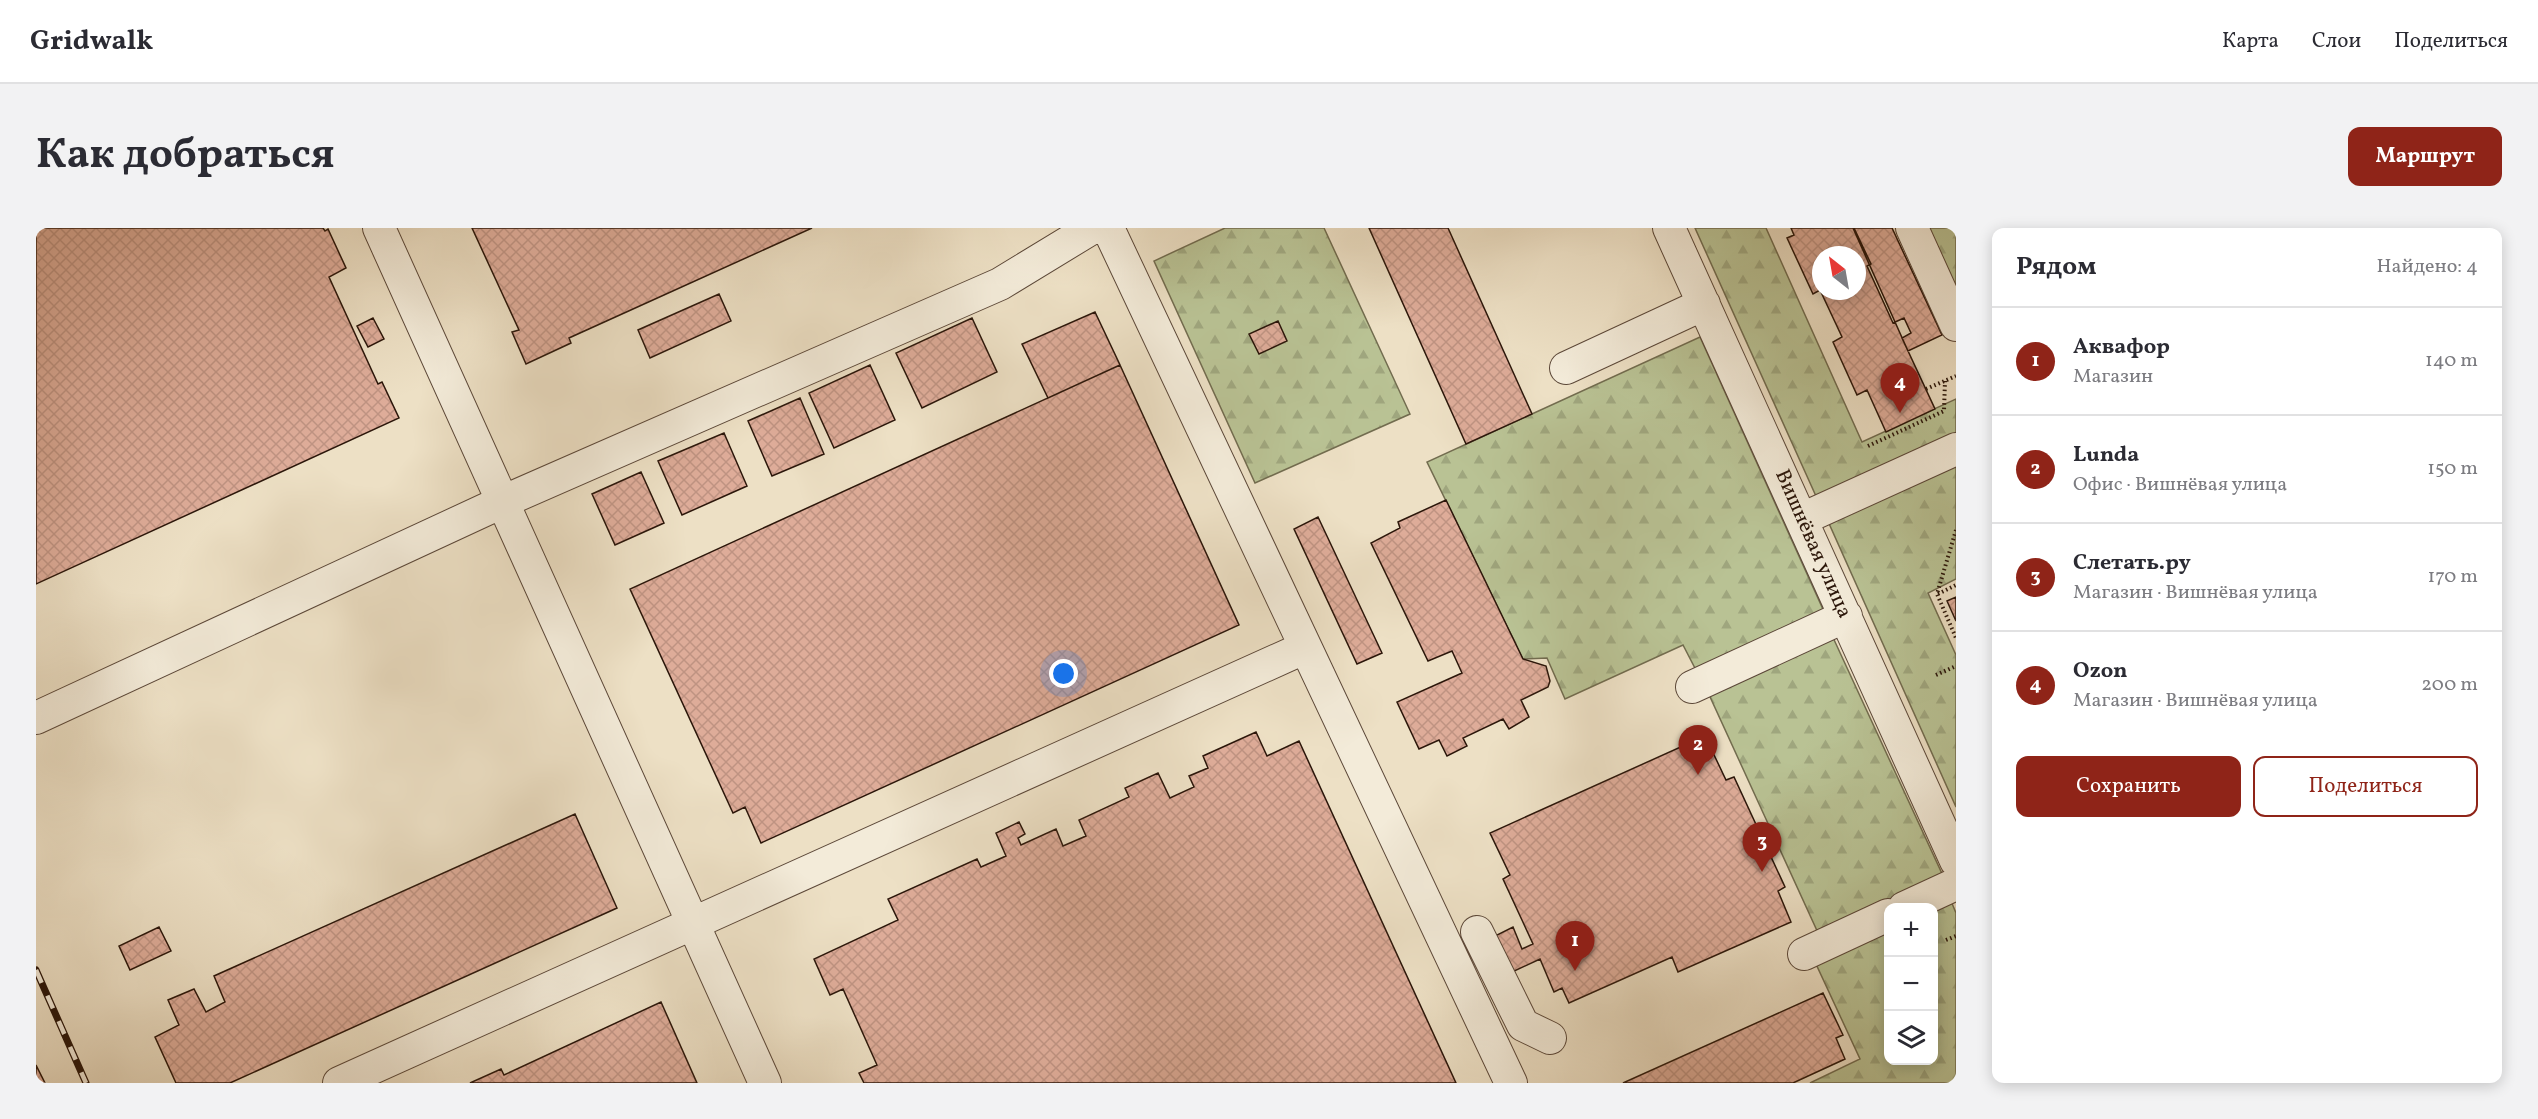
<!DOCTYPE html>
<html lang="ru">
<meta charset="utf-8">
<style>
:root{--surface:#fff;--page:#f2f2f3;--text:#2b2b33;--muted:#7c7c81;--line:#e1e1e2;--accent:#8f2418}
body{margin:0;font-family:Vollkorn,serif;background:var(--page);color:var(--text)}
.controls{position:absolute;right:18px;bottom:18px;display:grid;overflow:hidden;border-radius:12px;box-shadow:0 3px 15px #0003}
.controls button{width:54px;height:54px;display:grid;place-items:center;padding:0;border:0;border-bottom:2px solid var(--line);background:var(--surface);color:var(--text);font:30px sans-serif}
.compass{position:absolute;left:1776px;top:18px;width:54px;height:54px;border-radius:50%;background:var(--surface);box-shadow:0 3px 15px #0003;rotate:329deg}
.you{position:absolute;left:1028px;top:446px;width:21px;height:21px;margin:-15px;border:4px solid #fff;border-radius:50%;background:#1a73e8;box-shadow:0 0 0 9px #1a73e833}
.badge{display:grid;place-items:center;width:39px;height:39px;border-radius:50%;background:var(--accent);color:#fff;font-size:20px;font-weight:700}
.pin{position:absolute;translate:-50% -50px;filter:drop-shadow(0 2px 3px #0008)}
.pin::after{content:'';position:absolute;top:32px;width:21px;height:18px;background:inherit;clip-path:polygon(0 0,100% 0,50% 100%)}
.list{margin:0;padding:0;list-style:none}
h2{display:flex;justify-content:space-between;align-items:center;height:78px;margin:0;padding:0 24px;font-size:26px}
h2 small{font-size:20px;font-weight:400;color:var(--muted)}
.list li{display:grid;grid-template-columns:39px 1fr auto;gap:18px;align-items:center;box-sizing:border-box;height:108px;padding:0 24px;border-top:2px solid var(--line)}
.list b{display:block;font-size:22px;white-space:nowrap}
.list p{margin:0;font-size:20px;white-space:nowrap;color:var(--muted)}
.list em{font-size:20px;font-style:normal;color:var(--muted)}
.actions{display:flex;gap:12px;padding:18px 24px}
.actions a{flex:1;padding:14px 0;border:2px solid var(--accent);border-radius:12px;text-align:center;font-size:21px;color:var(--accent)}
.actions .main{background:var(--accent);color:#fff}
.icon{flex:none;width:33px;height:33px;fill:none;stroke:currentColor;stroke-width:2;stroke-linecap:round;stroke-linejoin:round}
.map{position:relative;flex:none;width:1920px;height:855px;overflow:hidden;border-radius:12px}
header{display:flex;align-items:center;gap:36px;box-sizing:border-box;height:84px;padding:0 30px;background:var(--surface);border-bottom:2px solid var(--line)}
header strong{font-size:28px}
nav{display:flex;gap:33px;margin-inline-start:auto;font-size:21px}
.intro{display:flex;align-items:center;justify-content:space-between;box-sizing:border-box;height:144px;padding:0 36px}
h1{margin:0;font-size:42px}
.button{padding:15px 27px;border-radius:12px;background:var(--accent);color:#fff;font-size:21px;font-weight:700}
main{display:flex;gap:36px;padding:0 36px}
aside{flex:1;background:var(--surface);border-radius:12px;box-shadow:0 3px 15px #0003}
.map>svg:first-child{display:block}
.forest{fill:url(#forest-firs);stroke:#726c4f;stroke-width:1.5}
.building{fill:url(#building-cross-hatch);stroke:#2b160a;stroke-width:1.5;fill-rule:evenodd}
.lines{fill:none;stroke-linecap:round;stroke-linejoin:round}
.minor-casing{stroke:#5c4839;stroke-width:34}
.path{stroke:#2b160a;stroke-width:4;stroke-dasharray:1.5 3;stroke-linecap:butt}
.minor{stroke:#f3ebd9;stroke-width:32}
.rail-casing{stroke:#2b160a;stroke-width:7}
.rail{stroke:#f3ebd9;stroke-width:4.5;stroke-dasharray:14;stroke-linecap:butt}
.labels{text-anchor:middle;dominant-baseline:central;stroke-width:4.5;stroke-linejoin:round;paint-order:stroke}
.street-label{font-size:21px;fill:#2b160a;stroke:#f3ebd9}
</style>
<header>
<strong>Gridwalk</strong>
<nav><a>Карта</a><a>Слои</a><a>Поделиться</a></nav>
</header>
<div class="intro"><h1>Как добраться</h1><a class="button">Маршрут</a></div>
<main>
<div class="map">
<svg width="1920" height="855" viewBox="0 0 1920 855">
<defs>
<pattern id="forest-firs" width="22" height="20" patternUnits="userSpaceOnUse" patternTransform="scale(1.5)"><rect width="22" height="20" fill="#b9c294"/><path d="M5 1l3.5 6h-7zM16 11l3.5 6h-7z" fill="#9fa67e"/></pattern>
<pattern id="building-cross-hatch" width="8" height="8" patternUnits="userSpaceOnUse" patternTransform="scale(1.5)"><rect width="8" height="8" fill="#deac99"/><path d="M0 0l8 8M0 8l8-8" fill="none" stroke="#bf9382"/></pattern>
</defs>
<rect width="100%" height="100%" fill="#ede0c5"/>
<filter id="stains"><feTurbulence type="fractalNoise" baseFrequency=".00333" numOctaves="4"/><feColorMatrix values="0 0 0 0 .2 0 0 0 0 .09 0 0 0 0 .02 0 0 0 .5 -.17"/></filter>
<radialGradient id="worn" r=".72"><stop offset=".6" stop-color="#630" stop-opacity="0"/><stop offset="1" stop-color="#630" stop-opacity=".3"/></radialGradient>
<path class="forest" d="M1189,0h99l86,186 -155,69 -101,-222z
M1659,0h71l96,214 94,-43v44l-136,62z
M1883,0h37v81z
M1664,109l126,279 -128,58 -15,-29 -118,54 -18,-41 -24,1 -96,-197z
M1920,232v119l-28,14 28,62v152l-129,-288z
M1794,403l114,247 -125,57 -113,-247z
M1915,673l5,12v170h-146l50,-24 -44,-95 72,-34v130h46v-151z"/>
<path class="building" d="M0,0h287l2,3 3,-2 18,39 -17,9 49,107 4,-2 17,36 -363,166z
M436,0h340l-243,110 2,5 -45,21 -14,-32 7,-2z
M1333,0h79l84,186 -66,30z
M1755,0h63l17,36 -4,2 26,57 11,-5 7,15 -9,5 33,71 -49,23 -19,-42 -10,5 -24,-53 9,-5 -22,-47 -7,4 -26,-56 7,-3zM1785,27h36v36h-36z
M1817,0h39l50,107 -34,16z
M683,66l12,27 -81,37 -12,-28z
M1059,84l25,53 -72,33 -26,-54z
M337,90l11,21 -16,8 -11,-21z
M936,90l25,54 -75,36 -26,-55z
M1242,93l9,20 -28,13 -10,-20z
M834,137l25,55 -61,28 -25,-55z
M1084,137l119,260 -478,218 -16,-36 -12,6 -103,-224z
M764,170l24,56 -52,22 -24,-55z
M688,205l23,53 -65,29 -24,-54z
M605,244l23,51 -49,22 -23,-51z
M1410,272l77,159 23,7 4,15 -2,6 -27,13 8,17 -20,12 -6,-10 -40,19 4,8 -20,10 -8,-16 -20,9 -22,-47 65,-29 -10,-22 -24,10 -57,-118 29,-15 -2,-6z
M1282,289l64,136 -25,11 -63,-135z
M1920,369v24l-9,-20z
M1220,504l11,24 32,-15 157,342h-592l-5,-10 18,-8 -34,-76 -13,6 -16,-36 84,-39 -10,-21 89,-40 4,8 25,-11 -10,-23 23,-11 6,12 -7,4 3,7 35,-16 7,17 23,-10 -7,-16 50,-23 -4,-9 33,-15 12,25 24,-11 -5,-11 19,-8 -5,-12z
M1669,508l21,44 8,-3 51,110 -7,4 13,31 -113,50 -6,-15 -103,46 -7,-15 -8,4 -14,-33 -30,14 -17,-36 20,-10 9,22 11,-5 -30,-65 7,-4 -20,-42z
M539,586l42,94 -387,175h-54l-21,-46 24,-12 -11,-25 26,-11 12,23 19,-10 -11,-26z
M123,699l12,24 -41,19 -11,-24z
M1787,765l20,42 -7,3 9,21 -52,24h-170z
M625,774l36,81h-227l31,-14 3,6z
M0,837l9,18h-9z"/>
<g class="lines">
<g class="minor-casing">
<path id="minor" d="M343,0l386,855
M1072,0l403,855
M1633,0l287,633
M1876,0l44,97
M1530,140l138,-64
M1766,291l154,-70
M1656,459l154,-71
M0,490l466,-216 498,-218 92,-56
M1868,680l52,-24
M1441,704l46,93 27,13
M1768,726l84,-39
M303,855l965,-435"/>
</g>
<path class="path" d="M1890,161l30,-13
M1832,218l76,-35 1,-30
M1920,302l-19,64 19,44
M1902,366l18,-9
M1900,447l20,-9
M1910,712l10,-4"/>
<use href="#minor" class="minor"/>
<g class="rail-casing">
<path id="rail" d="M0,742l50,113"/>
</g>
<use href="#rail" class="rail"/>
</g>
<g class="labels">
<g class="street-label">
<text transform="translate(1777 316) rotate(66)">Вишнёвая улица</text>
</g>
</g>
<rect width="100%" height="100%" filter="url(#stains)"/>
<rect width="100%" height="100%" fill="url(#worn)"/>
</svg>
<div class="controls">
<button>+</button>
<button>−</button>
<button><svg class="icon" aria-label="layers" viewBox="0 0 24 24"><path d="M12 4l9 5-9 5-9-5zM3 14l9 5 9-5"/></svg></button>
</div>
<svg class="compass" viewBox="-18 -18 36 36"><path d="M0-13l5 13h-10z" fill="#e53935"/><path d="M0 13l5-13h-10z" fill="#7c7c81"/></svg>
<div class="you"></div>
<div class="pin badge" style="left:1539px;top:743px">1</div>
<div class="pin badge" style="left:1662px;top:547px">2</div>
<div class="pin badge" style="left:1726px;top:644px">3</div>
<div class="pin badge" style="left:1864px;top:185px">4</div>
</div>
<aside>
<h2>Рядом<small>Найдено: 4</small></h2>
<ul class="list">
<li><span class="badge">1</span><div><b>Аквафор</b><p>Магазин</p></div><em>140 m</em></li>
<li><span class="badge">2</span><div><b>Lunda</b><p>Офис · Вишнёвая улица</p></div><em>150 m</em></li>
<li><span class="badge">3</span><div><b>Слетать.ру</b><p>Магазин · Вишнёвая улица</p></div><em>170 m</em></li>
<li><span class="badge">4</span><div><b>Ozon</b><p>Магазин · Вишнёвая улица</p></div><em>200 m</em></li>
</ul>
<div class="actions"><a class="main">Сохранить</a><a>Поделиться</a></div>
</aside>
</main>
